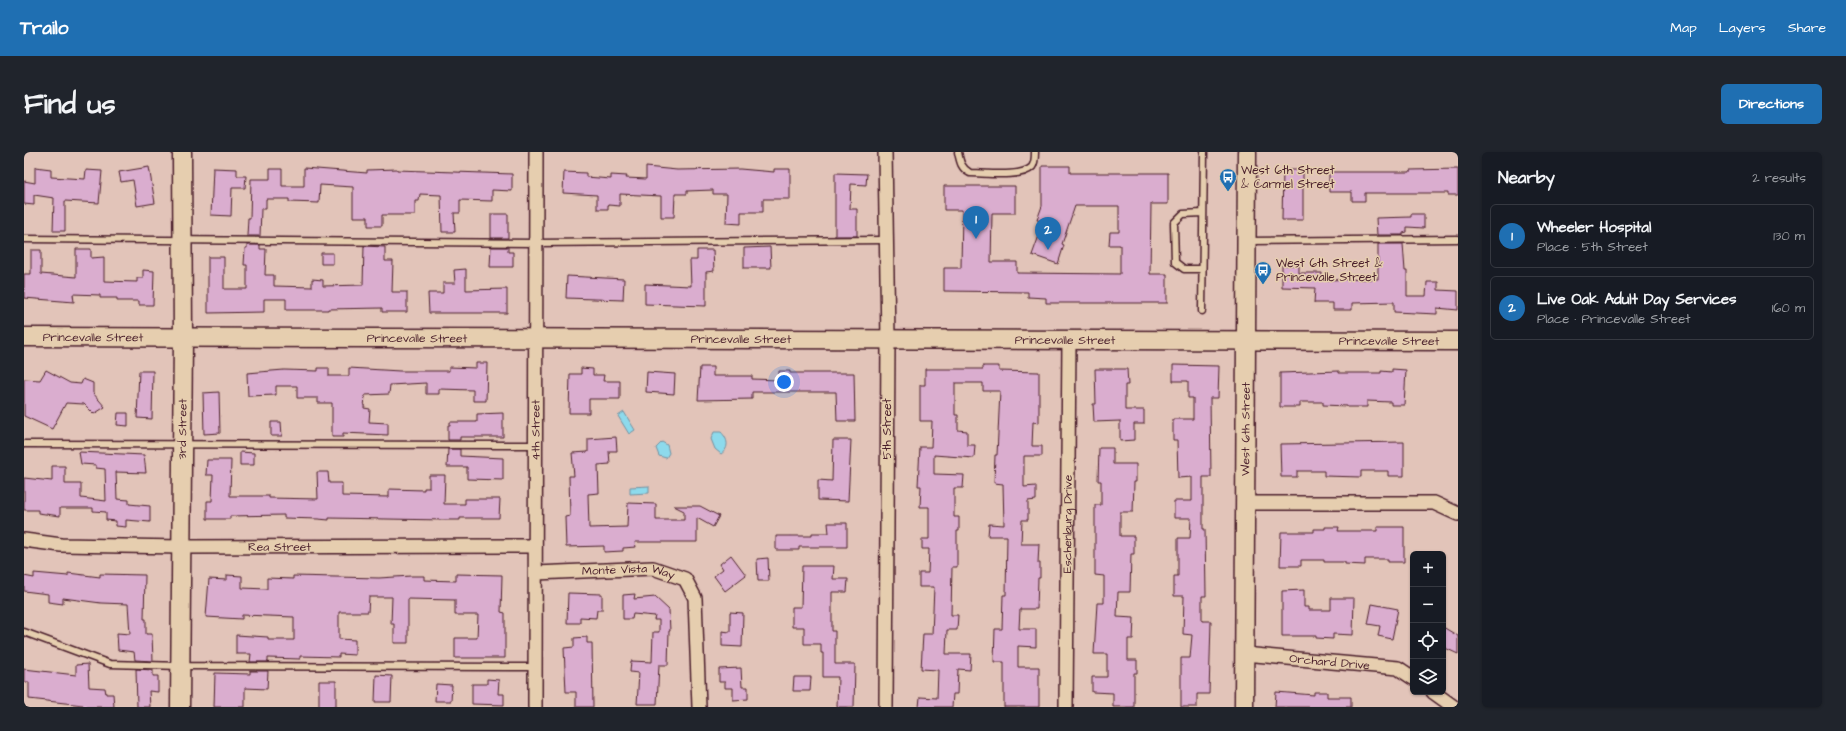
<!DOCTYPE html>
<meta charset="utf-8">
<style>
:root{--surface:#171b24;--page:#20242c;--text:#f1f3f6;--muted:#9ea1a6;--line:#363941;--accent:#1f6fb2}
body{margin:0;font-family:"Architects Daughter",sans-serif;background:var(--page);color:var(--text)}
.controls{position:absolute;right:12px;bottom:12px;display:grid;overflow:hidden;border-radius:6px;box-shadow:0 1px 3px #0004}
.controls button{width:36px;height:36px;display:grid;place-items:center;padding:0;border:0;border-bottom:1px solid var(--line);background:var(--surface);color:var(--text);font:20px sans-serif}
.you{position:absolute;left:760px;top:230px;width:14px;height:14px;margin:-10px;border:3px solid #fff;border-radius:50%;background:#1a73e8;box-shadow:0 0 0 6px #1a73e833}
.badge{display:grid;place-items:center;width:26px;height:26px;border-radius:50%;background:var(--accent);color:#fff;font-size:13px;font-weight:700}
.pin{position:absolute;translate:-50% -33px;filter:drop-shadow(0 1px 2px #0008)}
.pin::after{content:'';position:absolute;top:21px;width:14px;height:12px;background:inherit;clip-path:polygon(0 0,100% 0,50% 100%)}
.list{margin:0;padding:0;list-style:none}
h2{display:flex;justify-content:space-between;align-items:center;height:52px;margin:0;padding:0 16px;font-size:17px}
h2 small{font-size:13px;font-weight:400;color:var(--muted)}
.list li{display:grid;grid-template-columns:26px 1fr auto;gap:12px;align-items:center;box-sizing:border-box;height:64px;margin:0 8px 8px;padding:0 8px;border:1px solid var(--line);border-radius:6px}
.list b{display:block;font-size:15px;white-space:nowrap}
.list p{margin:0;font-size:13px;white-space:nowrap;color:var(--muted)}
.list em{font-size:13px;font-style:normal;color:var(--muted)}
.icon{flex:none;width:22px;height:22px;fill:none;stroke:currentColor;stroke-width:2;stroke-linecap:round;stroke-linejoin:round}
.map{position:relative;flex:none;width:1434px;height:555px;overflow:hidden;border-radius:6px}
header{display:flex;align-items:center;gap:24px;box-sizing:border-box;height:56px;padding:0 20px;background:var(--accent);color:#fff}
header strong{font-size:19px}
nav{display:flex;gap:22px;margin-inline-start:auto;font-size:14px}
.intro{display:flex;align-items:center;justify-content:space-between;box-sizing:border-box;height:96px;padding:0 24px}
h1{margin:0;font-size:28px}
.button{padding:10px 18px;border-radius:6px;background:var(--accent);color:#fff;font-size:14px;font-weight:700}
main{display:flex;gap:24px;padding:0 24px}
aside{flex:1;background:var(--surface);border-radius:6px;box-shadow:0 1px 3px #0004}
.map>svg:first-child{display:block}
.water{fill:#8ddaec;stroke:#728f9f}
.building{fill:#daadcf;stroke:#4a1f2b}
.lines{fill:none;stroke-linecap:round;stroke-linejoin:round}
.lane-casing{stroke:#4a1f2b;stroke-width:9}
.street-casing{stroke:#4a1f2b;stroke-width:16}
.secondary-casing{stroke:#4a1f2b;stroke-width:21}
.lane{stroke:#e6ceaf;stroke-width:6}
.street{stroke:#e6ceaf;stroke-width:13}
.secondary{stroke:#e6ceaf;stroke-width:18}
.labels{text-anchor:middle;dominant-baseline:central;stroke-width:3;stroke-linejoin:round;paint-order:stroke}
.poi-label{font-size:12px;fill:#4a1f2b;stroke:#e6ceaf;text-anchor:start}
.street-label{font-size:12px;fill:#4a1f2b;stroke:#e6ceaf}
</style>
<header>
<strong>Trailo</strong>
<nav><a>Map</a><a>Layers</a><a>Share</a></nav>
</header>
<div class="intro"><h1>Find us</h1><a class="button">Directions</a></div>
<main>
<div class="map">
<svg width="1434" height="555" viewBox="0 0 1434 555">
<rect width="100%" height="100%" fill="#e2c4b9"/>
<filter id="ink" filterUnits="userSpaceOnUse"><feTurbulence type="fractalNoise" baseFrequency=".025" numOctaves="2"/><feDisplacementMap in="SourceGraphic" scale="8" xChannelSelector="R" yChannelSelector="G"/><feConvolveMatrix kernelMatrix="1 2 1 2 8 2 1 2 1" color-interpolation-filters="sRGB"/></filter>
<g filter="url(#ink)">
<path class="water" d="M600,260l11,18 -6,4 -11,-18z
M690,280h7c7,7 9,16 0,22l-6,-5 -4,-10z
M638,290l5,3 2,8 -3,5 -7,-2 -3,-8z
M625,334v7l-19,1v-7z"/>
<path class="building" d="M1018,14h28v7h98v31h-17l-1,70h17v29h-121v-5l-18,-1v-5l-84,-1v-23h17l1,-58h-18v-24h71v27h-23l-1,49h26v11l103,1v-29h-11l1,-13h9v-26h-44l-13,38 2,1 -6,19 -26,-9 12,-33 -7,-2 5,-14z
M11,15l16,2v8l34,2 1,-9 16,1 -3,32 -34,-2v30h-12l1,-33 -20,-3v10l-10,-1v-23l11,2z
M125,15l6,36 -18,3 -4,-26 -12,2 -2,-10z
M622,15l31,3 63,-1 34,3v-3h16v30h-27v13h-22v12l-15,-1 1,-29h-14v-4l-26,1v3h-12l-1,23h-13v-21l-41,-2v12l-12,-1v4h-11v-14l-34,-2 1,-21 22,1v4l25,2v-4l16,1 -1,2 20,1z
M189,16l24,1v7h9l-1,12h-13l-1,28 -20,-1z
M280,16l63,5v-3l30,-1v1l115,4v17l-20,-1v11l-32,-1v13h-6l1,19h-13l-1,-37 -21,-1 -1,7h-4v14h-33v11h-14v-9h-15v-30l-33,-2 -1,18 -30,-1v-3h-23v10h-5l-1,27h-13l1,-18h2l1,-39h19v-10h12v17h22z
M1434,17v26h-10v-2h-83v8h-13v-9h-23v-20h81v-2z
M1259,18h20v50h-21z
M811,21l32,1 -1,11 -15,-1 -1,25h7v27h-22z
M467,62h17v24h-17z
M1387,62h13v14l-17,-1v5l-4,1v2h-26l-1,-17 35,-1z
M1354,92h25l2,27h2v25h19l1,-14h11v8l20,1v19l-21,-2v6l-43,-2v-10l-42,1v7h-19v-7h-19l1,-15 -33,-1v-22h17v8h23v7l56,-1z
M223,93h13v4h6l-1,26h9v11l38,1v-8l11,1v6l40,-1 1,-39 21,1v14h8l-1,31h15v20h-25v-4l-54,1v1h-42v-11h-22v13l-56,1v-56h16v32h23v-24h-3l1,-17h2z
M467,95h17v5h5v15h-23z
M746,95l1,21h-27v-20z
M52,97h15v9l13,-1v24l33,1v-4h6v-8l11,1 -1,34h-14v-4h-22v-3h-17v-3l-27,-1 1,8 -50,-4v-24h7v-24h10v24l35,3z
M673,98h16l1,21 -8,1v34l-61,-2v-20l46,2 -1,-26h7z
M297,101h12v11h-12z
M442,117v21l41,-1v24h-78l-1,-20h15v-10h12l-1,-13z
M543,124l57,3 -1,21 -57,-2z
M452,211h11l-1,38h-13v-11l-34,-1v5h-13v-11l-36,2 -1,9 -24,1 -1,13 6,1 -1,13 19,1v12l-45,-2v4h-11v-34h-14v-5h-21v-12h-21v9l-28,1 -1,-23 37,-3 34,1v-3h11v8h20v-8l51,3h49v-4l27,1z
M1149,213l46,1 -1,32h-8l1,79h-8v52h2l1,67h-4v25h9l-2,73h-12v13h-16v-49h9l2,-23 -9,-1 1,-38h-10v-20h4v-38h12l1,-20h-17v-17h18v-24l-14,1 -1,-38h-4v-21h20v-21h-5v-17h-15z
M959,214h16v5l40,1v51l-6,-1 -1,24h10v10h-18v31l12,-1v14l-8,1v19h-6l-1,24h18l-1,19h2v15h-2l-1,31h-17l-1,20h17v18l-18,-1v21h21v40h-35v-45h-10l1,-33h7l1,-34h3l1,-59h-19l1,-12 15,1 -1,-41 -9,-1 1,-28h2l3,-64h-17v-8h-28v32h3v15l9,1v14h8l-1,13 -40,-3v19l30,1 -1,13h-9v29h5v14h-2v36h-5l-1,48h7l-1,15h-10l-1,24h25l-1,16 -12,-1 -1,25h-4l-1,13h-33l1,-10 17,1 1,-28 -17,-1 2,-35h9l2,-47h-15v-14h9l1,-24h-7v-10h7v-32h-9l1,-21h-3l2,-39h11l1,-26h-12v-36h5v-16h58z
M676,215h13v9h39v3l27,1v-9h11v2h64l1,48h-18l-1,-29h-84v7l-54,1z
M557,216l12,1v6h11l-1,6h17v18h-31v14h-20l1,-39h11z
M1071,217h32l1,16h-3v25h19v14h-10v16l-14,1v-20l-26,1 -1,-18h3z
M1368,217l14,1 -2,35h-13v-3l-24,-1v6h-20v-1l-24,-1v-3h-23v5h-20v-34l59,-2v2h42v-2l11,1z
M22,218l24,13 11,1 2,-5 10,4v10l12,14 -11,7 -10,-10 -18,-1 -14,26 -28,-13v-37l16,1z
M115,219h14l-1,48 -15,-1z
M623,220l28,2 -1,20 -28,-2z
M195,240l1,41 -16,1 -1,-41z
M94,261h10v13l-11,-1z
M479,261v24h-43v3h-12v-15h2v-3h27v-8z
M247,270h10l1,14h-11z
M592,285l1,14h-8l1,13 -12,1 1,28 -11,1 1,34 38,-1 1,-24 28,1v16h28v-9l-10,-5h26l19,10 -6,11 -16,-9v24h-62l1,5 -13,1v3l-19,1v-6l-38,1 -1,-30 5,-1 -1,-40h5l-2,-23 16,-1v-13z
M809,288h18l-3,61 -30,-1v-20l14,1z
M1380,290v34h-16v-5h-27v6l-37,-1v-5h-27v6h-16l-1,-33z
M1075,296h14v16h23v18h-2l-1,30h-13v24h14v18h-3l-1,38h-12l-1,25 17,1 -1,21h-5v21h9v13h-3v34h-21v-14l-21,-1v-15h15v-23h-13l3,-51h7v-27l-9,-1v-70h6v-24h-3z
M424,297h12v7l43,2v22l-36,-1v-12h-20z
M55,300l65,3 2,18 -30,-1 1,27 12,1v4l21,2v16l-24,-2v7l-10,-1v-5l-10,-1v-8l-13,-1v-3h-33v8l-22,-3v-3h-14v-32l28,3v-15h13v18h16v14l25,3 -1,-32 -9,-1v-3l-15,-1z
M216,300l14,1v12h-14z
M183,308h24l-1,36h39v2l49,1 -1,-27h11l1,11h13v13l47,1v-8l35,1v-2h5v-13h16l-1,29h21v-5h35l-1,19h-39v2h-16l-115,-2v2l-11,-1 -34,-1v-3l-54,1v3h-23v-18h5l1,-26h-7z
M804,371h19v24h-48v3h-23v-14h36v-3h17z
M1301,375h14l-1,4h39v-4h27v35h-16v-3h-23v6l-20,-1v-2h-21v-2h-23v6h-21l1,-34h33v-3h11z
M707,403l15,20 -21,16 -11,-15 9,-7 -3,-5z
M744,406l1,23h-11l-1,-22z
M778,414h32l-1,13h15l-1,13h-15v39h3v33h20l-1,43h-17l1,-30h-15v-24h-2v-9h-17v-17h-12v-20h9z
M10,421l34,3v-3l32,4v-3l45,1 -1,44h2v15h6l1,27 -18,-1 -1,-8 -16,-2 -1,-17 13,1 -2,-30 -27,-1 -38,-5v6l-15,-2v-8l-24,-3v-15l10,2z
M432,422l46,1 -1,37 4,1v45h-50v-20h22l1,-23h-23v-15l-47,-1v44h-14v-19h-3l1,-27h-23l-1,15h-29v27l16,1v15l-16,-1v3l-39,-1v3l-32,-1v4h-18l1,-8h-15v-19l32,2v3h26v-23l-52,-2v4l-36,-2 3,-38 18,1v-5l15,1v12l25,1v-11l26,1v-3l86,2 32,-2h13v4l32,1z
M1280,438v17h5v3h22v-12h23l-1,37 -20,-1v5l-17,-1v-2h-34v-45z
M544,441l34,1v16h-5l-1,8 -16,-1v6h-13z
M611,442l-1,5 21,-2 14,13 1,21h-1l-1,34h-9l-2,39h-20l2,-31 -9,-1 1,-11 21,1 1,-30h6v-12h-5l1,-4 -22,-2 -1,5h-9v-24z
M1348,452l26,5 -6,30 -14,-3 2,-10 -12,-2z
M706,460l13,1 -1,34 -20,-1v-15l8,1z
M1419,475l15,9v18l-15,-7z
M563,485v6h5l1,64h-17v-15h-10l-2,-44 10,-1v-9z
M64,512l1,23 16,1 1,6h7l1,13h-31v-2l-54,-6v-17h-5v-13l52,6v-10z
M717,516l1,19h6v12l-15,1v-12h-8v-6h-6v-13z
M112,517l17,1v6h5v16l-9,-1 1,16h-13z
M226,519h18l-1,18 -22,-1v19h-31l1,-34 35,1z
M352,523l16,1 -1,26h-16z
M770,525h17l-1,14h-17z
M463,527l12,1 -1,14h6v11l-32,-1v-20h15z
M295,529h17v26h-17z
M412,532l16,1 -1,16h-16z
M1252,540l38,3v-3h13v5h24v10h-76z"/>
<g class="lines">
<g class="lane-casing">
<path id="lane" d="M934,0c2,10 3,16 12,21 15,0 51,5 62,-6 3,-4 3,-10 3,-15
M0,87l511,4 351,-3
M1224,89l210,-2
M1178,117h-18l-9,-7 -1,-39 9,-9 19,-1
M1178,159l2,-159
M0,292l512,1
M0,480l86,32 71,2 355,1"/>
</g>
<g class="street-casing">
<g id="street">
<path d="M861,0l3,187 -2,368"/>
<path d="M1221,351h189l24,11"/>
<path id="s1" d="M0,388l37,5 121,2 353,-1"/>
<path id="s2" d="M512,421l117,-5 32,11 10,19 4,109"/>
<path id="s3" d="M1220,502l154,14 15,10"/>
<path d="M1409,540l21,15"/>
<path id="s4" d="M511,555l1,-555"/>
<path id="s5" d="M1042,555l3,-367"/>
</g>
</g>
<g class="secondary-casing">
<g id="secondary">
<path id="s6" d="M0,185l1434,4"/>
<path id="s7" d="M156,555l3,-370 -1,-185"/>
<path id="s8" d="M1220,555l3,-555"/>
</g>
</g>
<use href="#lane" class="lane"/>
<use href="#street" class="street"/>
<use href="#secondary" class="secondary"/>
</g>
</g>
<defs>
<g id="bus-pin" transform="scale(0.9)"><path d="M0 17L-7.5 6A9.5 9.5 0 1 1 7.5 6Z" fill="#1f6fb2" stroke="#e6ceaf"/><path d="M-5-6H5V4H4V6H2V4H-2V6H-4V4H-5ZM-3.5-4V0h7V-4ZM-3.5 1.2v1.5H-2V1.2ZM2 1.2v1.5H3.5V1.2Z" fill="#fff"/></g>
</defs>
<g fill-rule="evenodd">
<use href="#bus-pin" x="1204" y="25"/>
<use href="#bus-pin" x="1239" y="118"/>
</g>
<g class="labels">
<g class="poi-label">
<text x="1217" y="18">West 6th Street<tspan x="1217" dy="14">&amp; Carmel Street</tspan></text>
<text x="1252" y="111">West 6th Street &amp;<tspan x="1252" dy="14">Princevalle Street</tspan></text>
</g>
<g class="street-label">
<text stroke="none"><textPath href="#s6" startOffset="69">Princevalle Street</textPath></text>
<text stroke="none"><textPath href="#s6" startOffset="393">Princevalle Street</textPath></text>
<text stroke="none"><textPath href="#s6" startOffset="717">Princevalle Street</textPath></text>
<text stroke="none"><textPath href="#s6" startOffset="1041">Princevalle Street</textPath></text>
<text stroke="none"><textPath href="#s6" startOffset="1365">Princevalle Street</textPath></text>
<text transform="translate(863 277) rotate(-90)">5th Street</text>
<text stroke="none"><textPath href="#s7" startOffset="278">3rd Street</textPath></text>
<text stroke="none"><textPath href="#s4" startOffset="277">4th Street</textPath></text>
<text stroke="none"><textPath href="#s8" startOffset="278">West 6th Street</textPath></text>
<text stroke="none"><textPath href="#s5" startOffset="183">Eschenburg Drive</textPath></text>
<text stroke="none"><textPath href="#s1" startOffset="256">Rea Street</textPath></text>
<text stroke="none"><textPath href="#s2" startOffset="93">Monte Vista Way</textPath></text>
<text stroke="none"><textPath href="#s3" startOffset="86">Orchard Drive</textPath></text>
</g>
</g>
</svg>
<div class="controls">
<button>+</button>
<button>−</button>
<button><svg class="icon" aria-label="locate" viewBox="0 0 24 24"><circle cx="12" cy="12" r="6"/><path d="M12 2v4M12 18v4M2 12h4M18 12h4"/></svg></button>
<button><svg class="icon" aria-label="layers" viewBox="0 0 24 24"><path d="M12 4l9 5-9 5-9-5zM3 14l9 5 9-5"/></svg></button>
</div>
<div class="you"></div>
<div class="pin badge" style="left:952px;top:87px">1</div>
<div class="pin badge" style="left:1024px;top:98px">2</div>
</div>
<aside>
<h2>Nearby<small>2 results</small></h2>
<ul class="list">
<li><span class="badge">1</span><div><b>Wheeler Hospital</b><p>Place · 5th Street</p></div><em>130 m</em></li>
<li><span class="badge">2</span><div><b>Live Oak Adult Day Services</b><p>Place · Princevalle Street</p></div><em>160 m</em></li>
</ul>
</aside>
</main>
